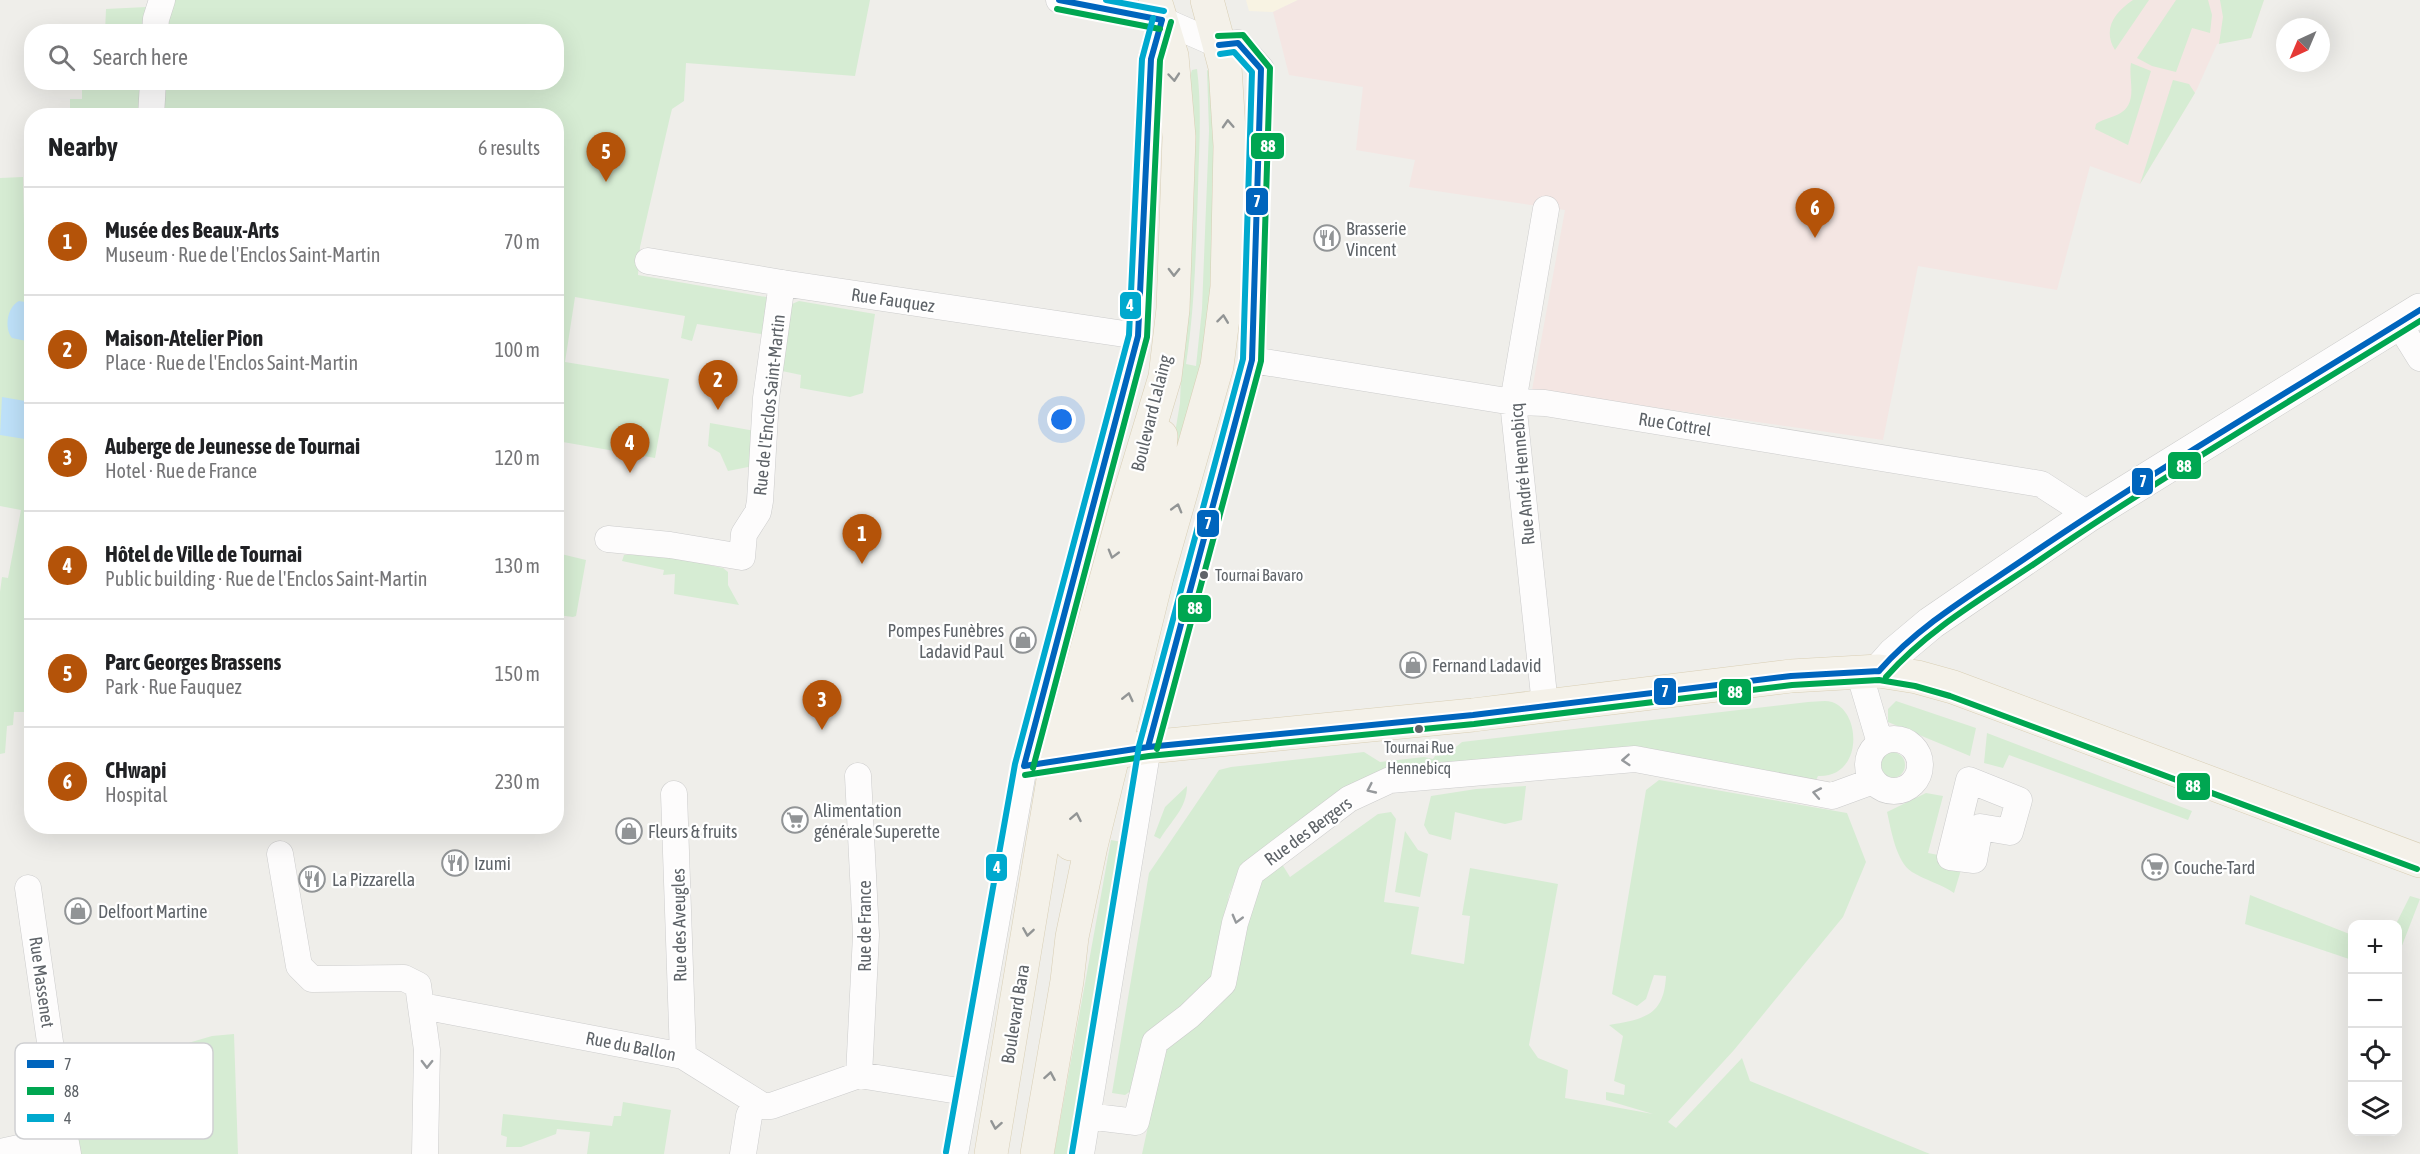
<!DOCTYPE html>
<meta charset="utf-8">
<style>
:root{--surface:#fff;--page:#f2f2f2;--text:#202124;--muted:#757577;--line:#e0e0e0;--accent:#b45309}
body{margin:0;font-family:"Asap Condensed",sans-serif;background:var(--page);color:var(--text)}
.controls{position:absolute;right:18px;bottom:18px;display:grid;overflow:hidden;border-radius:12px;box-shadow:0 6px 24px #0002}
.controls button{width:54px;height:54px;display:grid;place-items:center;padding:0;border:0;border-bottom:2px solid var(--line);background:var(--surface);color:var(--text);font:30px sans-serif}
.compass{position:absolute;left:2276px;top:18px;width:54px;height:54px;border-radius:50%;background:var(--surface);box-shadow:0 6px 24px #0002;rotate:224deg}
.you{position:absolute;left:1062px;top:420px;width:21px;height:21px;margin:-15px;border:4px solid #fff;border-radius:50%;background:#1a73e8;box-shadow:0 0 0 9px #1a73e833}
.badge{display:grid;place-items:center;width:39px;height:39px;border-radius:50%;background:var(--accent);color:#fff;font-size:20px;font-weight:700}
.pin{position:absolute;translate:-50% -50px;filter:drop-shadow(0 2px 3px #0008)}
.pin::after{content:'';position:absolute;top:32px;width:21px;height:18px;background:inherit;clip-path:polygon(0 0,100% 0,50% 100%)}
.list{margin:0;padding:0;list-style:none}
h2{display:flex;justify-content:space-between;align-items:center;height:78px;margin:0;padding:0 24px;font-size:26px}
h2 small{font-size:20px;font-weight:400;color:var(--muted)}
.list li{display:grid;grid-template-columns:39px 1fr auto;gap:18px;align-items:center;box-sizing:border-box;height:108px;padding:0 24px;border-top:2px solid var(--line)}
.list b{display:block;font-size:22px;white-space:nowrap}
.list p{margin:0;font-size:20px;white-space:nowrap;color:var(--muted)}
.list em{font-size:20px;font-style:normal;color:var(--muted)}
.icon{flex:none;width:33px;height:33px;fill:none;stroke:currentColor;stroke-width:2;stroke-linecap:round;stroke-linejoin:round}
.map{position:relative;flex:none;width:2420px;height:1154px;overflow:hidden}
.search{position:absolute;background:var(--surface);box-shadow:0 6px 24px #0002;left:24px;top:24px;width:540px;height:66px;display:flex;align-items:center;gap:15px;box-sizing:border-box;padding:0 21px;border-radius:24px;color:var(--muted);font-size:22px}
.panel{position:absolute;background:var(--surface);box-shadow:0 6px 24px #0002;left:24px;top:108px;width:540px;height:726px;border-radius:24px}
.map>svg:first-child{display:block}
.commercial{fill:#f8f3e3}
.medical{fill:#f4e6e3}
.green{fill:#d6ecd3}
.water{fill:#bee1f9}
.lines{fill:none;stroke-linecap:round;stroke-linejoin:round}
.street-casing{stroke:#ccc;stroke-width:27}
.secondary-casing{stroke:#cbcbca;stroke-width:34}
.primary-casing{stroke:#d9cfb5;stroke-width:34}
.street{stroke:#fdfcfc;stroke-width:26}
.secondary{stroke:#fdfcfc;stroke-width:33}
.primary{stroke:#f4f1e9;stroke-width:33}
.bus-1-casing{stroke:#fff;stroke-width:10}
.bus-2-casing{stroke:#fff;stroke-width:10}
.bus-3-casing{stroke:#fff;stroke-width:10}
.bus-1{stroke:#0065bd;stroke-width:6}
.bus-2{stroke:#00a651;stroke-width:6}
.bus-3{stroke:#00a9ce;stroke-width:6}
.oneway{stroke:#929595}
.oneway2{stroke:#96999c}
.bus-dot{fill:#5e6368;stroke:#fff;stroke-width:2}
.labels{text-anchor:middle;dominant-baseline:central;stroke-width:4.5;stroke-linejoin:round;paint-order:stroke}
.bus-label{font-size:16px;fill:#5e6368;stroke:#fff;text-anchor:start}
.poi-label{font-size:18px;fill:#5e6368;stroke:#fff;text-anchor:start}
.street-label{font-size:18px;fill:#5e6368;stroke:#fff}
.key{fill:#fff;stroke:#cfd0d2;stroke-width:1.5}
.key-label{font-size:16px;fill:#5e6368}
.line-badge{stroke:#fff;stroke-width:2}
.badge-label{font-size:16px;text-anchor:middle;font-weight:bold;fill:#fff}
</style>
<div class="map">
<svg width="2420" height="1154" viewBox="0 0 2420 1154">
<rect width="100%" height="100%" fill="#efeeea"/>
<path class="commercial" d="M1246,0h52l-25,12 -24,-1z"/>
<path class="medical" d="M1298,0h966l-13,38 -34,6 -20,45 -57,95 -50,-18 -33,124 -139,-24 -35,174 -351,-50 33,-180 -156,-23 6,-27 -59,-10 7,-63 -74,-12 -16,-63z"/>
<path class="green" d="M171,0h699l-15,76 -169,-13 -2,38 -12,8 -2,8 -30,130 -2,28 134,23 -5,37 -70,-11 -5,17 -11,-3 4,-22 -110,-19 -10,65 104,17 -14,79 -98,-17 -1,-325h-400l2,-33 398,-1v-50l-394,-1z
M2133,0h16l-34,50c-13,-21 0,-38 18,-50z
M2176,0h32l4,15 -2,18 -18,-5 -16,44 -24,-6 -15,-8z
M2220,0h44l-13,38 -32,6 4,-27z
M146,7l-1,24 -40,1 1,-23z
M2131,63l20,8 -23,74 -33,-16 1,-5c8,-6 18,-6 26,-12 16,-11 6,-34 9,-49z
M1197,69c5,39 2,80 1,120 -2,58 -3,117 -12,175l10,2 6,-57 7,-178 -2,-61 4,2 6,18 -7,250 -89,308 51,-197 8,-48 11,-281 -1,-46 2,-6z
M2173,80l16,4 6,9 -55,91z
M82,83h59l-3,32h-68v-16h12z
M23,177l1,47 8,2v486h-18l-1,13 -6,1 -2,27 -5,1v-162l2,-15 6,1 13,-68 -21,-4v-328z
M799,301l76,13 -12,79 -13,4 -50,-9 1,-13 -19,-4 10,-67z
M710,423l45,8 -5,6 3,29 -25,5 -8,-18 -12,-7z
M557,553l29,7 -10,56 -3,1 -16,-2v-24l3,-13 -3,-1z
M658,554l65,14 5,4v13l11,20 -65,-11 1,-20 -12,1 1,-5 -42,-9 2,-6z
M1896,701l80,27 -6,28 -82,-34v-13z
M1808,702c8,0 17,-2 24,0 30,10 31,76 -14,74l-2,4 -114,-19 -316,14 -147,96 -10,24 -14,79 -84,117 -6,4 -13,-2 37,-220 70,-103 12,-3 133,-15 16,10 44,-5 9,2 2,-3 11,-1 16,-13z
M1987,733l205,78 -4,9 -179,-65 -6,13 -19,-5z
M1879 765a13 13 0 1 1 26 0a13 13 0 1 1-26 0Z
M1659,780l188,33 19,49 -23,55 -109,133 -66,72 8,6 66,-70 8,23 180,73h-788l23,-106 54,-42 16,-20 18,-96 27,-29 10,16 88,-63 13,-2 5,7 -12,83 35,5 -8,47 53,10 6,-48 -8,-1 8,-47 88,16 -29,161 9,13 30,12 -3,28 88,16 -47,-14v-8l18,3 1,-10 -11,-4 9,-45 -14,-11c35,-6 55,-9 57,-49l-12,-1 -8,24 -9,7 -25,-12 34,-204z
M1187,786c0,22 -16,35 -27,53l-6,-3 11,-29z
M1526,786l-4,34 -17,4 -50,-12 -4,28 -22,-6 -5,-9 7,-29 45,-7z
M1926,793l17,3 -15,57 36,7 -10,33c-13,-9 -29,-13 -42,-21 -16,-10 -21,-43 -25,-60z
M1405,831l13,19 10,4 -8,43 -25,-5z
M1111,840l11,2 -54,312h-14z
M2250,895l102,40v25l-107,-36z
M2410,896l10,3 -22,57 -2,-32z
M234,1034l4,120h-157l-11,-53 112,-5 -4,-50 34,-10z
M623,1102l48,8 -7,44h-77l3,-22 -33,-3 -1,5 -35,13h-15l1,-10 -6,-2 2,-21 109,12 2,-10h7z"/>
<path class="water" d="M19,301l12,2v39l-19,-4c-8,-10 -5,-31 7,-37z
M2,397l29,5v38l-31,-5z"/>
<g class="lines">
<g class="street-casing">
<path id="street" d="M1059,0l103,20 57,25 19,-2 23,26 -9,291 -104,387 -67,407
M155,32l1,-13 6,-19
M151,116l2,-34
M648,261l134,22 356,53
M2399,324l21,34
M1252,360l261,42 32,1 496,81 48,31
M608,539l62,6 72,12 2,-23 14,-22 2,-11 6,-103 16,-115
M1859,672l21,71
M1545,705l-32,-303 33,-193
M1868 765a26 26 0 1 1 52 0a26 26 0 1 1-52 0Z
M858,776l8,159 -7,140
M1969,780l50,20 -9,32 -30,-5 -6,33 -24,-3z
M674,794l9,262
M280,854l19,112 13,13 92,-1 14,7 9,65 -2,104
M28,888l27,189
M422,1006l261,50 80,50h8l88,-31 106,17
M58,1099l10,55
M1087,1116l49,6 19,-80 34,-26 34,-33 12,-60 16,-50 98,-74 41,-19 245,-21 197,37 41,-15
M0,1152l65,-14
M743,1154l6,-38 6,-13
M955,1154l69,-388 114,-430 13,-277 11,-39"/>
</g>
<g class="secondary-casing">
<path id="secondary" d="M1879,671l15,-17 37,-31 158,-108 331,-205"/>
</g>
<g class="primary-casing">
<path id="primary" d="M1056,762l92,-15 325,-32 318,-39 88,-5 38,6 36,10 467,174
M1071,844l17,-87 69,-263 4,-58
M991,1154l65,-392 69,-252 40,-133 8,-68 6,-172 -7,-81 -17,-56
M1037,1154l30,-173 5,-44 19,-91 66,-269 60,-211 10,-79 3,-141 -5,-79 -18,-67"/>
</g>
<use href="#street" class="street"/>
<use href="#secondary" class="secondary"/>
<use href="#primary" class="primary"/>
<g class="bus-1-casing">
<path id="bus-1" d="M1059,0l103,20
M1879,671c42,-48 99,-80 151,-116 127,-86 260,-164 390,-245
M1148,747l104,-387 9,-291 -23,-26 -19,2
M1024,766l124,-19 325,-32 318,-39 88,-5
M1024,766l114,-430 13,-277 11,-39"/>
</g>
<g class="bus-2-casing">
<path id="bus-2" d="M1057,9l103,20
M1886,677c41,-47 97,-79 148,-113 125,-86 257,-163 386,-243
M1157,749l104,-388 9,-293 -27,-33 -25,1
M1033,768l114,-431 13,-277 11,-38
M1025,775l124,-19 325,-32 318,-39 87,-5 36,6 35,10 467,173"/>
</g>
<g class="bus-3-casing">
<path id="bus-3" d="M1106,0l58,11
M946,1152l69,-388 114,-429 13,-276 11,-41
M1072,1153l67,-407 104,-387 9,-287 -18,-20 -14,2"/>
</g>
<use href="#bus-1" class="bus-1"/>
<use href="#bus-2" class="bus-2"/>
<use href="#bus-3" class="bus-3"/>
</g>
<defs><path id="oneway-chevron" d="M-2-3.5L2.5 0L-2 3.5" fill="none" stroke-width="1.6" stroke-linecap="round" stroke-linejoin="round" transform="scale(1.5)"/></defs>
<g class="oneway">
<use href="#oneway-chevron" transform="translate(1174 77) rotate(85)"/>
<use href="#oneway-chevron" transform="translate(1228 124) rotate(-93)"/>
<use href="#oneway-chevron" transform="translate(1174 272) rotate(91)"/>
<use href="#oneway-chevron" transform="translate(1223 319) rotate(-83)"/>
<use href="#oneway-chevron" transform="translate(1177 508) rotate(-74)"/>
<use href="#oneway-chevron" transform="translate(1113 554) rotate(106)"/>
<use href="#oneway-chevron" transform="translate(1128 697) rotate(-77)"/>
<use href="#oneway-chevron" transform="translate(1076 817) rotate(-79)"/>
<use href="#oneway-chevron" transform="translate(1028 932) rotate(99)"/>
<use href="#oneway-chevron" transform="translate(1050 1076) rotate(-80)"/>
<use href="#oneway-chevron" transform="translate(996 1125) rotate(100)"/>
</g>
<g class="oneway2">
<use href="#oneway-chevron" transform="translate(1626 760) rotate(176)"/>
<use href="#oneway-chevron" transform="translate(1371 789) rotate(155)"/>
<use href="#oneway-chevron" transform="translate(1817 793) rotate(-169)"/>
<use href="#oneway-chevron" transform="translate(1237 919) rotate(105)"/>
<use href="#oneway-chevron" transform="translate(427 1064) rotate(91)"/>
</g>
<defs>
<g id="restaurant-ring" transform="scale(1.35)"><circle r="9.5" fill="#fff" stroke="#919496" stroke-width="1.5"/><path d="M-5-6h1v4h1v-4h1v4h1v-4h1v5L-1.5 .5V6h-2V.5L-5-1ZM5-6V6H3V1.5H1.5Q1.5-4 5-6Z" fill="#919496"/></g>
<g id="shop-ring" transform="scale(1.35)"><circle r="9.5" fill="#fff" stroke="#919496" stroke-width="1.5"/><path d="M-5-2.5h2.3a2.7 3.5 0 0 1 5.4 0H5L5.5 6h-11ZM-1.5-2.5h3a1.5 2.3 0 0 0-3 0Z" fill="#919496"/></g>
<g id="supermarket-ring" transform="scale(1.35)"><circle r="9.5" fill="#fff" stroke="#919496" stroke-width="1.5"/><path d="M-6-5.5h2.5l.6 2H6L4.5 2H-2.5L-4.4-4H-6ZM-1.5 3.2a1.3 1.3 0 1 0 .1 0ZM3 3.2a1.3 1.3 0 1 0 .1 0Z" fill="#919496"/></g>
</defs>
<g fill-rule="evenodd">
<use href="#restaurant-ring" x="1327" y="238"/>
<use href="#shop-ring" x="1023" y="640"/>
<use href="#shop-ring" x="1413" y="665"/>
<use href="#supermarket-ring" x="795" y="820"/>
<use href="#shop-ring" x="629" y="831"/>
<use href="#restaurant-ring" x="455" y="863"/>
<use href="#supermarket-ring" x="2155" y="867"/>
<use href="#restaurant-ring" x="312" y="879"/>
<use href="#shop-ring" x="78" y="911"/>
</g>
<g class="bus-dot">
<circle cx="1204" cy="575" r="5"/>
<circle cx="1419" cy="729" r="5"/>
</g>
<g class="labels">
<g class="bus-label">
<text x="1215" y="575">Tournai Bavaro</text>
<text x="1419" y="747" text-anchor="middle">Tournai Rue<tspan x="1419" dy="21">Hennebicq</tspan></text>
</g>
<g class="poi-label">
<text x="1346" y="228">Brasserie<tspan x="1346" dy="21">Vincent</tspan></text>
<text x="1004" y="630" text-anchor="end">Pompes Funèbres<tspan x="1004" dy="21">Ladavid Paul</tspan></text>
<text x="1432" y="665">Fernand Ladavid</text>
<text x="814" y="810">Alimentation<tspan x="814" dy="21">générale Superette</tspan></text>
<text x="648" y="831">Fleurs &amp; fruits</text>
<text x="474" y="863">Izumi</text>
<text x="2174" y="867">Couche-Tard</text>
<text x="332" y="879">La Pizzarella</text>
<text x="98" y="911">Delfoort Martine</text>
</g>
<g class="street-label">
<text transform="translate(893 300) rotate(8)">Rue Fauquez</text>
<text transform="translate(769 405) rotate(-84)">Rue de l'Enclos Saint-Martin</text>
<text transform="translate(1151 413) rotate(-76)">Boulevard Lalaing</text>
<text transform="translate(1675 424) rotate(9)">Rue Cottrel</text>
<text transform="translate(1522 474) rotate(-95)">Rue André Hennebicq</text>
<text transform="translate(1308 831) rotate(-36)">Rue des Bergers</text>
<text transform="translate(679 925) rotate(-91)">Rue des Aveugles</text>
<text transform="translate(864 926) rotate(-90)">Rue de France</text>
<text transform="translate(42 982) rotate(82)">Rue Massenet</text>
<text transform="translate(1015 1014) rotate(-81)">Boulevard Bara</text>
<text transform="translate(631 1046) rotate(11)">Rue du Ballon</text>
</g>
</g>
<rect x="15" y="1043" width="198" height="96" rx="9" class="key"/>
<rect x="27" y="1060" width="27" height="8" fill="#0065bd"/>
<rect x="27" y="1087" width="27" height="8" fill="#00a651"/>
<rect x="27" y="1114" width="27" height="8" fill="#00a9ce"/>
<g class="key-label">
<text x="64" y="1070">7</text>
<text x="64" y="1097">88</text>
<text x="64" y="1124">4</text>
</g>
<g class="line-badge">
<rect x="1250" y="132" width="35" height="28" rx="6" fill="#00a651"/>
<rect x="1245" y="187" width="24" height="29" rx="6" fill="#0065bd"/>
<rect x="1119" y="291" width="23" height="29" rx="6" fill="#00a9ce"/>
<rect x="2167" y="451" width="35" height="29" rx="6" fill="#00a651"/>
<rect x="2131" y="467" width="23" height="29" rx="6" fill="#0065bd"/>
<rect x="1196" y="509" width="24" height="29" rx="6" fill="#0065bd"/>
<rect x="1177" y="594" width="35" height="29" rx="6" fill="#00a651"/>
<rect x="1653" y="677" width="24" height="29" rx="6" fill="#0065bd"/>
<rect x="1718" y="678" width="34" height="28" rx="6" fill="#00a651"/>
<rect x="2176" y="772" width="35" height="29" rx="6" fill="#00a651"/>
<rect x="985" y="853" width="23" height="29" rx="6" fill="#00a9ce"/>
</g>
<g class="badge-label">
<text x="1268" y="152">88</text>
<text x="1257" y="207">7</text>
<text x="1130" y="311">4</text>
<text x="2184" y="472">88</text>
<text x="2143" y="487">7</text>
<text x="1208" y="529">7</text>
<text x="1195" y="614">88</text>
<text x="1665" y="697">7</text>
<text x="1735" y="698">88</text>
<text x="2193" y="792">88</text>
<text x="997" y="873">4</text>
</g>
</svg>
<div class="controls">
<button>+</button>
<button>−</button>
<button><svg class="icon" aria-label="locate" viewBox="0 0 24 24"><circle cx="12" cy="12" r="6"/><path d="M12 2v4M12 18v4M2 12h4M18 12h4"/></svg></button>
<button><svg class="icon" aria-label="layers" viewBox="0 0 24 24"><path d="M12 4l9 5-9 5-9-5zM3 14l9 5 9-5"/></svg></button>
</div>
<svg class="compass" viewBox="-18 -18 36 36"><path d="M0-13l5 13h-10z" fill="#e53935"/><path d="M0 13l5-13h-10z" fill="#757577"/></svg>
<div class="you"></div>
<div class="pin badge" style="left:862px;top:564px">1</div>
<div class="pin badge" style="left:718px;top:410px">2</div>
<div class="pin badge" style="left:822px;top:730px">3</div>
<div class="pin badge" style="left:630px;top:473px">4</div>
<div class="pin badge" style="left:606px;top:182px">5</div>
<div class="pin badge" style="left:1815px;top:238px">6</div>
<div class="search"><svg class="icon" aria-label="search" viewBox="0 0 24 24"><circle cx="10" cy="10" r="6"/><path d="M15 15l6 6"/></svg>Search here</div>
<section class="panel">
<h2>Nearby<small>6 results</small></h2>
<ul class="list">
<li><span class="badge">1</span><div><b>Musée des Beaux-Arts</b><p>Museum · Rue de l'Enclos Saint-Martin</p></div><em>70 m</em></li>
<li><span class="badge">2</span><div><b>Maison-Atelier Pion</b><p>Place · Rue de l'Enclos Saint-Martin</p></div><em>100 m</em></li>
<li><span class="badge">3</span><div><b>Auberge de Jeunesse de Tournai</b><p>Hotel · Rue de France</p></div><em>120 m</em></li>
<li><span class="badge">4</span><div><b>Hôtel de Ville de Tournai</b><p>Public building · Rue de l'Enclos Saint-Martin</p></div><em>130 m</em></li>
<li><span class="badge">5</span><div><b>Parc Georges Brassens</b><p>Park · Rue Fauquez</p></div><em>150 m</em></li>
<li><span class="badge">6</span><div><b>CHwapi</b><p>Hospital</p></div><em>230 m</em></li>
</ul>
</section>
</div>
